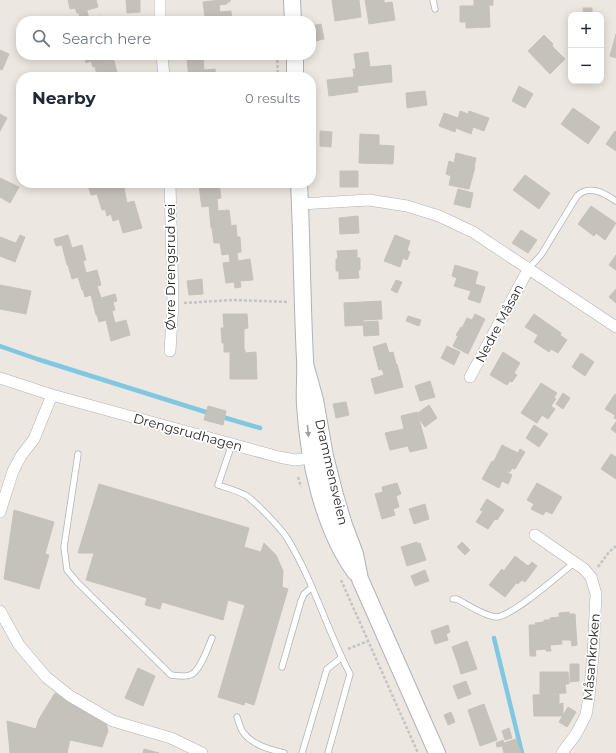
<!DOCTYPE html>
<meta charset="utf-8">
<style>
:root{--surface:#fff;--page:#f2f2f3;--text:#1f2937;--muted:#747a83;--line:#e0e1e3}
body{margin:0;font-family:Montserrat,sans-serif;background:var(--page);color:var(--text)}
.controls{position:absolute;right:12px;top:12px;display:grid;overflow:hidden;border-radius:8px;box-shadow:0 2px 10px #0003}
.controls button{width:36px;height:36px;display:grid;place-items:center;padding:0;border:0;border-bottom:1px solid var(--line);background:var(--surface);color:var(--text);font:20px sans-serif}
.list{margin:0;padding:0;list-style:none}
h2{display:flex;justify-content:space-between;align-items:center;height:52px;margin:0;padding:0 16px;font-size:17px}
h2 small{font-size:13px;font-weight:400;color:var(--muted)}
.icon{flex:none;width:22px;height:22px;fill:none;stroke:currentColor;stroke-width:2;stroke-linecap:round;stroke-linejoin:round}
.map{position:relative;flex:none;width:616px;height:753px;overflow:hidden}
.search{position:absolute;background:var(--surface);box-shadow:0 2px 10px #0003;left:16px;top:16px;width:300px;height:44px;display:flex;align-items:center;gap:10px;box-sizing:border-box;padding:0 14px;border-radius:16px;color:var(--muted);font-size:15px}
.panel{position:absolute;background:var(--surface);box-shadow:0 2px 10px #0003;left:16px;top:72px;width:300px;height:116px;border-radius:16px}
.map>svg:first-child{display:block}
.lines{fill:none;stroke-linecap:round;stroke-linejoin:round}
.stream{stroke:#80c8e1;stroke-width:4.5}
.building{fill:#c5c1bb;stroke:#c7c2ba}
.lane-casing{stroke:#b0b2ba;stroke-width:7}
.street-casing{stroke:#b0b2ba;stroke-width:12}
.secondary-casing{stroke:#b0b2ba;stroke-width:18}
.path{stroke:#c4c4c4;stroke-width:2.5;stroke-dasharray:3 2;stroke-linecap:butt}
.lane{stroke:#fff;stroke-width:5.5}
.street{stroke:#fff;stroke-width:11}
.secondary{stroke:#fff;stroke-width:16}
.oneway{fill:#a0a0a0}
.labels{text-anchor:middle;dominant-baseline:central;stroke-width:3.5;stroke-linejoin:round;paint-order:stroke}
.street-label{font-size:13px;fill:#2c2c2c;stroke:#fff}
</style>
<div class="map">
<svg width="616" height="753" viewBox="0 0 616 753">
<rect width="100%" height="100%" fill="#ece7e0"/>
<g class="lines">
<path class="stream" d="M0,346l37,13 175,55
M219,416l41,12
M494,638l28,115"/>
</g>
<path class="building" d="M68,0h28l2,7 -21,6 -2,-5 -5,1z
M126,0h14v12l-13,1z
M221,0h9v2h-3v2l-8,1 1,7 11,-1 1,10h-20v-5l-7,1 -2,-15z
M332,0h27l2,17 -26,4z
M365,0h19v3l8,-1 3,18 -26,4z
M474,0h19v5l-19,1z
M460,6h29l1,21 -24,1v-6h-6z
M583,8h9v7h-8z
M87,11l2,8 11,-3 2,5h-22l-1,-8z
M321,24l3,15 -13,3v-16z
M616,34v24l-6,-2z
M544,35l9,9 -1,2 13,13 -15,15 -22,-23z
M0,50l9,4 -7,16 -2,-1z
M368,52l2,15 21,-2 1,17 -35,4 1,6 -29,4 -2,-16 27,-3 -1,-8h3l-2,-15z
M84,55h28l2,6 -21,6 -2,-6 -5,2z
M203,58l1,12 11,-1 1,8h-27l-2,-18z
M114,61l4,15 4,-1v2h-32l7,-3 -2,-7z
M519,86l14,8 -8,14 -13,-7z
M425,91l2,14 -20,3 -1,-15z
M573,108l27,19 -12,17 -27,-20z
M460,111l8,3 1,-3 20,7 -5,13 -11,-4 -2,7 -15,-6 -1,4 -16,-6 5,-13 14,5z
M0,114l7,4 -7,13z
M320,131l12,1 -1,15 -11,-1z
M615,131l1,1v19l-10,-7z
M360,134l19,1v10l15,1 -1,18 -34,-1z
M456,153l20,5 -2,9h1l-6,22 -20,-4 2,-9 -5,-2 3,-13 5,2z
M340,171h18v16h-18z
M525,175l25,18 -11,16 -26,-19z
M0,178l19,9 -9,16 -10,-6z
M95,183h28l4,20 -25,7 -5,-16 -6,1 -3,-10z
M196,183h12v1l11,-1 2,15 -20,3 -2,-16 -2,1z
M458,189l15,4 -3,15 -16,-4z
M217,199l1,12 11,-1 2,15 -20,3 -2,-22 -7,1 -1,-6z
M134,201l8,27 -19,5 -4,-14 -6,2 -2,-7 -4,2 -2,-7z
M591,206l25,17 -11,17 -9,-7 -2,3 -16,-12z
M358,216l1,17 -19,1 -1,-16z
M236,225l1,12h3l1,15 -19,3 -2,-12h-6l-2,-15z
M521,230l16,10 -9,13 -16,-10z
M20,235l5,2 -10,25 -15,-6v-19l16,6z
M68,235l4,13 10,-3 4,15 -19,5 -5,-20 -6,1 -2,-7z
M395,235l15,6 -3,9 3,2 -3,8 -4,-2 -3,9 -16,-6z
M357,250v8h3v12h-2l1,8 -20,1v-8h-3v-12h2l-1,-8z
M237,253l1,8 12,-2 3,21 -13,1 1,6 -6,1 -1,-6 -8,1 -3,-20 7,-1 -1,-8z
M616,255v15l-7,-5z
M83,261l3,12 11,-3 4,15 -19,5 -4,-13 -6,2 -4,-14z
M455,265l23,7 -3,12 10,3 -5,16 -12,-4 3,-8 -17,-5 3,-8 -5,-2z
M202,279l1,15 -14,1 -2,-14z
M396,280l6,2 -5,11 -6,-3z
M0,285l31,6 -5,23 -26,-5z
M97,286l4,12 14,-4 2,7 -4,1 2,8 -19,5 -5,-20 -6,2 -2,-7z
M616,289v14l-7,-6z
M381,301l1,18 -19,1v5l-18,1 -1,-23z
M112,311l3,12 11,-3 4,15 -19,6 -5,-21 -7,2 -2,-7z
M223,314h24l1,14 -4,1v21h-7v2h-13v-9h-2l-1,-15h3z
M475,314l10,5 -17,35 -15,-8 5,-10 -2,-1 5,-8 1,1 5,-10 5,2z
M534,314l27,19 -1,2 7,5 -9,13 -7,-4 -2,3 -15,-10 4,-7 -13,-8z
M408,316l13,4 -2,6 -13,-5z
M378,321l1,14 -15,1 -1,-14z
M386,343l3,10 4,-1 3,12h1l6,23 -28,7 -4,-15 13,-4 -2,-6 -3,1 -6,-23z
M447,346l13,6 -6,13 -13,-7z
M237,350h8v3l11,-1 1,27h-27v-27h7z
M503,352l17,11 -6,10 3,2 -5,7 -2,-1 -3,4 -17,-10z
M581,353l13,9 -9,14 -13,-9z
M430,381l5,16 -15,4 -5,-15z
M541,383l16,10 -3,4 2,2 -5,7 4,3 -7,10 -6,-4 -5,8 -16,-10z
M563,393l7,5 -7,11 -7,-5z
M615,394l1,1v24l-2,-1 1,-3 -10,-6z
M346,402l3,13 -13,3 -3,-14z
M429,405l8,13 -12,9 -5,-7 -2,-7z
M208,406l18,5 -3,14 -19,-5z
M417,412l10,36 -17,4 -2,-6 -18,4 -5,-17 19,-4 -3,-13z
M616,422v11l-5,-4z
M534,425l14,9 -9,13 -13,-9z
M502,445l16,8 2,-4 5,3 -10,17 -3,-1 -2,4 -17,-9z
M611,454l5,3v22l-15,-10z
M492,461l2,1 -1,1 15,8 -1,1 5,3 -4,9 -6,-3 -3,7 -17,-9z
M397,483l4,11 -5,2 3,11 -6,2 2,6 -13,4 -7,-25 8,-2 -1,-5z
M537,483l25,14 -10,17 -6,-3 -3,4 -12,-6 3,-5 -7,-4z
M99,484l150,44 -5,19 17,5 3,-9 12,12 7,16 -1,16 6,2 -34,116 -9,-3 -1,3 -26,-8 27,-92 -17,-5 -5,20 -61,-18 -2,7 -15,-4 2,-7 -61,-18 8,-27h-16z
M487,499l17,11 -7,10 -2,-1 -7,10 -12,-7 7,-11 -3,-1z
M425,504l4,15 -15,5 -5,-15z
M14,510l40,12 -9,32 4,1 -10,34 -35,-10z
M417,542l1,2 2,-1 6,17 -19,6 -6,-19z
M462,542l8,8 -5,5 -8,-8z
M515,556l13,10 4,-4 5,4 -12,16 -3,-2 -4,4 -15,-12z
M502,569l2,2 -1,1 14,10 -12,15 -16,-12z
M425,570l4,11 -14,5 -4,-10z
M569,612v2h6l2,31 -5,1 -1,-6h-10l-2,-27z
M559,617l3,27 -12,1 1,6h-5l-2,-31h6v-2z
M544,622l2,27 -11,1 1,6h-6l-1,-31h7l-1,-2z
M448,625l2,7 -4,2 2,6 -13,4 -4,-13z
M467,641l5,14 -15,6 -5,-14z
M472,655l5,14 -16,5 -4,-13z
M570,664h9v17l-9,1z
M138,668l17,8 -12,30 -18,-8z
M540,672h28l1,12h-4l1,9 -26,1z
M466,681l5,13 -13,5 -5,-13z
M55,693l51,30 2,8 -6,16 -32,-7 -3,13h-57l-3,-32 29,8 3,-10z
M559,694v10l4,-1v13h-29l-1,-21z
M484,704l13,36 -17,6 -12,-36z
M568,707l8,5 -9,15 -8,-5z
M451,712l4,10 -7,3 -4,-10z
M509,728l3,10 -7,2 -3,-9z
M516,739l5,14h-17l-2,-7 -5,1 -1,-4 7,-3 1,3z
M144,749l15,4h-16z"/>
<g class="lines">
<g class="lane-casing">
<path id="lane" d="M433,0l2,9
M529,268l12,-13 36,-59c12,-12 27,-3 39,5
M232,444l-14,41c9,3 21,6 29,11 10,8 33,31 40,42 26,42 40,92 63,136l-22,79
M78,454l-14,93 3,23 10,12 94,93c6,1 13,2 19,0 10,-3 18,-28 22,-37
M453,599h4c10,6 28,17 39,18 16,0 65,-44 79,-55
M282,667l19,-66 3,-7 7,-6
M237,717c2,5 3,11 6,15 9,13 26,17 41,21
M302,753l25,-84 14,-11"/>
</g>
<g class="street-casing">
<path id="street" d="M160,0v21
M162,55l2,22
M170,183l3,120 -3,48
M300,204l69,-4 38,6 32,10 34,16 143,95
M470,377l59,-109
M0,378l52,17 227,62 16,3 24,-3
M0,512l13,-41 8,-15 13,-17 18,-44
M535,535l49,34 7,8 5,17 -3,62 -4,41 -3,18 -10,19 -14,19
M0,611l19,34 27,32 24,19 43,25 58,17 31,15"/>
</g>
<g class="secondary-casing">
<path id="secondary" d="M292,0l1,21
M295,55v22
M299,183c3,59 3,118 6,176 1,15 -1,31 0,46 3,53 18,123 50,167
M305,364l10,36 10,56 10,39 9,30 11,29 5,25 77,174"/>
</g>
<path class="path" d="M277,55l1,22
M184,303l49,-3 55,2
M298,477l3,10
M598,567l11,-15 7,-6
M341,580l77,173
M348,649l20,-8"/>
<use href="#lane" class="lane"/>
<use href="#street" class="street"/>
<use href="#secondary" class="secondary"/>
</g>
<defs><path id="oneway-solid" d="M-6-.8H1V-3.2L6.5 0L1 3.2V.8H-6Z"/></defs>
<use class="oneway" href="#oneway-solid" transform="translate(308 431) rotate(85)"/>
<g class="labels">
<g class="street-label">
<text transform="translate(170 267) rotate(-90)">Øvre Drengsrud vei</text>
<text transform="translate(499 323) rotate(-62)">Nedre Måsan</text>
<text transform="translate(188 432) rotate(15)">Drengsrudhagen</text>
<text transform="translate(332 472) rotate(77)">Drammensveien</text>
<text transform="translate(591 657) rotate(-85)">Måsankroken</text>
</g>
</g>
</svg>
<div class="controls">
<button>+</button>
<button>−</button>
</div>
<div class="search"><svg class="icon" aria-label="search" viewBox="0 0 24 24"><circle cx="10" cy="10" r="6"/><path d="M15 15l6 6"/></svg>Search here</div>
<section class="panel">
<h2>Nearby<small>0 results</small></h2>
<ul class="list">
</ul>
</section>
</div>
